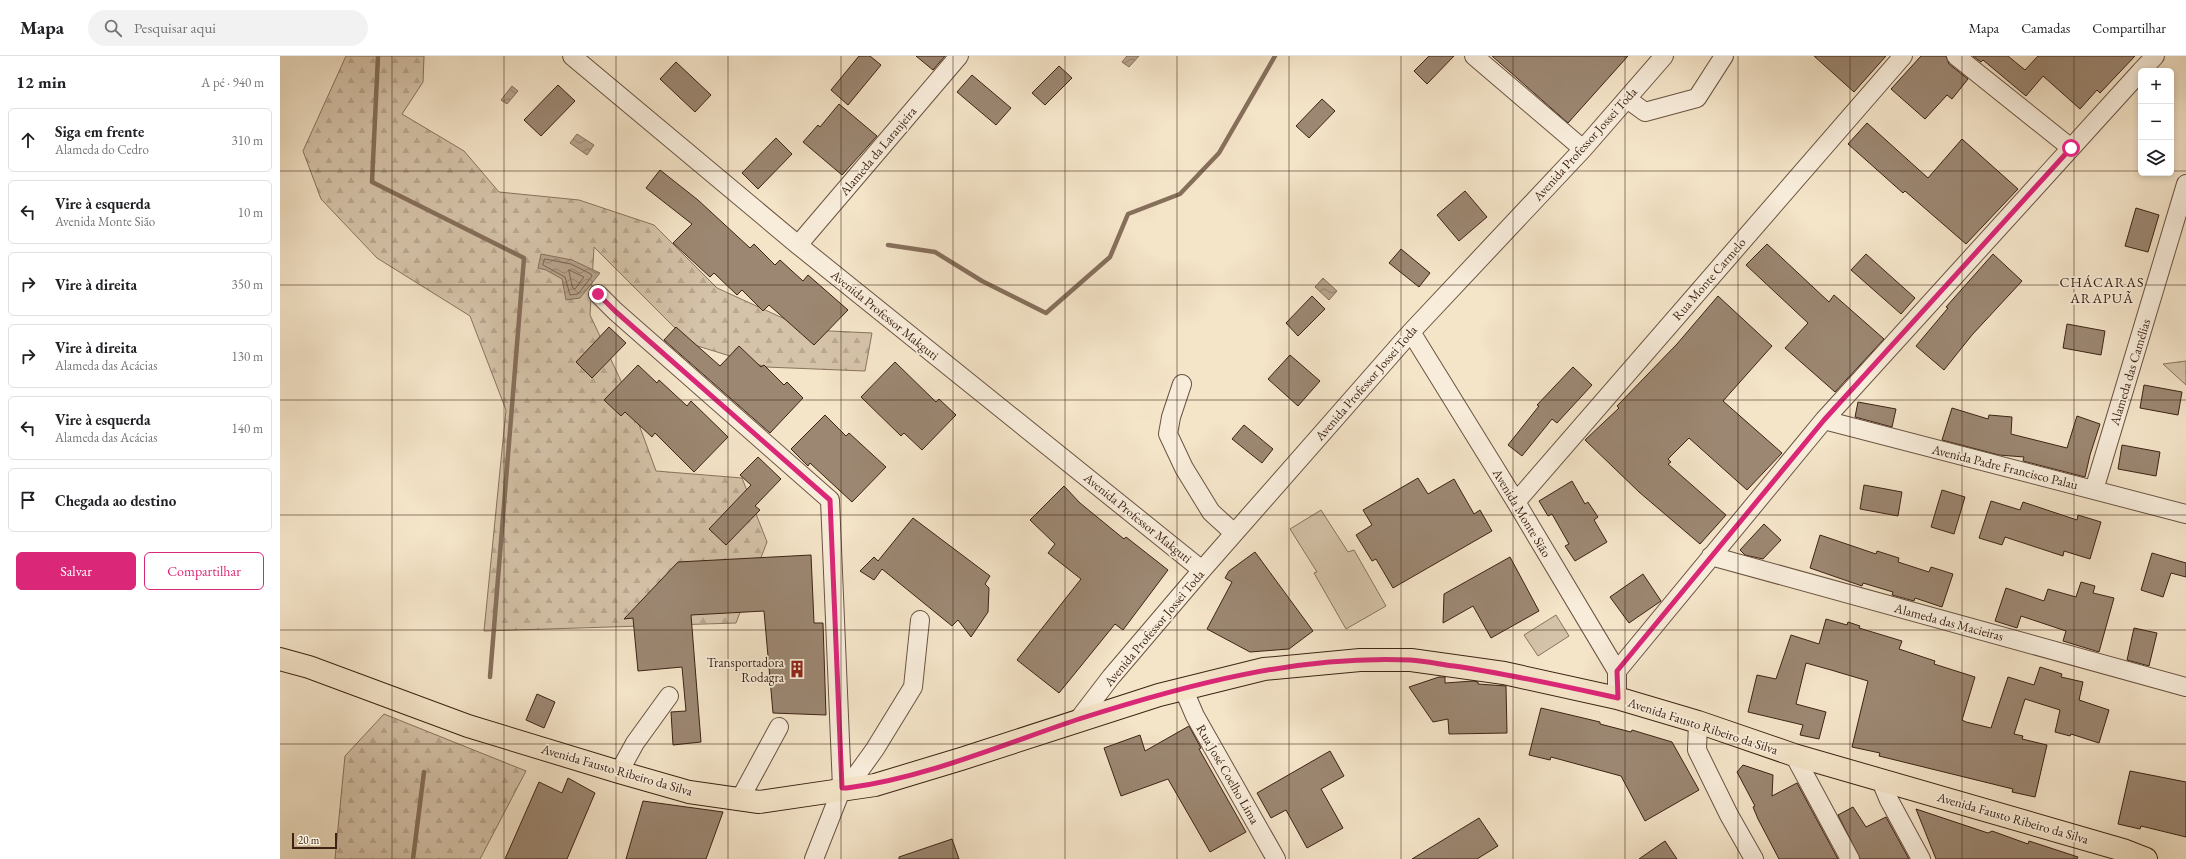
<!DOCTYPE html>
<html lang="pt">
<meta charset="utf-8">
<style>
:root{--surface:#fff;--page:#f2f2f2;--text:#202124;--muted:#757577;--line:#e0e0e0;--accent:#db2777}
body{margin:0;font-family:"EB Garamond",serif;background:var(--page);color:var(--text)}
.controls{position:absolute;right:12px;top:12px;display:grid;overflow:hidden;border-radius:6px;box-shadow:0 2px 6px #0003}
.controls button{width:36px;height:36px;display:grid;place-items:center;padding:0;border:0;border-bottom:1px solid var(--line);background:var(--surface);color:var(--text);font:20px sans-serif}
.scale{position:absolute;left:12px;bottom:10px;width:45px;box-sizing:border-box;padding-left:4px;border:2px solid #3d2314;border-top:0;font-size:11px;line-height:14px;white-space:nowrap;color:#3d2314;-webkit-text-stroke:3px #f8eddb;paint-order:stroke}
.stop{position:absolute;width:12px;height:12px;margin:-9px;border:3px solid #db2777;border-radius:50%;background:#fff}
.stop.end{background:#db2777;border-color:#fff;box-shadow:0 1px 4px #0008}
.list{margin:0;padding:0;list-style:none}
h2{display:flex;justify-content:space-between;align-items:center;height:52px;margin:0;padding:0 16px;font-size:17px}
h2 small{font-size:13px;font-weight:400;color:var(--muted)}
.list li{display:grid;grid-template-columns:26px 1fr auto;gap:12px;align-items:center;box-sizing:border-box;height:64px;margin:0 8px 8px;padding:0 8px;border:1px solid var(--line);border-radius:6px}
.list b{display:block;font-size:15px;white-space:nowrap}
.list p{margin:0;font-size:13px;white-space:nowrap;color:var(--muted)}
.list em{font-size:13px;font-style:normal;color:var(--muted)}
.actions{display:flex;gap:8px;padding:12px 16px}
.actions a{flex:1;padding:9px 0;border:1px solid var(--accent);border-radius:6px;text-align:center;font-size:14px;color:var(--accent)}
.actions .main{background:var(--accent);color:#fff}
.icon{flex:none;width:22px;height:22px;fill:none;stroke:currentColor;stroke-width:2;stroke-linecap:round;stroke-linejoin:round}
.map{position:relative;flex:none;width:1906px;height:803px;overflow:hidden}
header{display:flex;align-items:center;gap:24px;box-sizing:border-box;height:56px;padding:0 20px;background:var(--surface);border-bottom:1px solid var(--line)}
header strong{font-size:19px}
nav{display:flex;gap:22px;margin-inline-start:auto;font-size:14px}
.search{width:280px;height:36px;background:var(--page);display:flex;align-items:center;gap:10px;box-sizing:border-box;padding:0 14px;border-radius:22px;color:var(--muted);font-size:15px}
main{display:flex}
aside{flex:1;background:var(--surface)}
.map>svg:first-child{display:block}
.green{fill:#d5c3a9;stroke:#89735e}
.forest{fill:url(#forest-firs);stroke:#89735e}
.water{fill:url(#water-waves);stroke:#866f5b}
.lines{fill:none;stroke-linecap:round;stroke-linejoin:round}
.shore{stroke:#7a6250;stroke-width:1}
.stream{stroke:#866f5b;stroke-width:4.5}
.building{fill:#9c8772;stroke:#3d2314}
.minor-casing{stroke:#6b5341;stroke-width:20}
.major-casing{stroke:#3d2314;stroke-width:24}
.minor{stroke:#f8eddb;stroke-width:18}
.major{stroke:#f4e4c8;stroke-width:22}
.route{stroke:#db2777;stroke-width:5}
.grid{fill:none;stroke:#3d2314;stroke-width:1;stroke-opacity:0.55}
.labels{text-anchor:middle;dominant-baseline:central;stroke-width:3.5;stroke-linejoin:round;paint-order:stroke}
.street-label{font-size:13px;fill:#3d2314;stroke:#f8eddb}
.poi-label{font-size:13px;fill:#3d2314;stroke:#f8eddb;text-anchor:end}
.neighbourhood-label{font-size:14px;letter-spacing:1px;fill:#3d2314;stroke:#f8eddb}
</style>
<header>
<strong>Mapa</strong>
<div class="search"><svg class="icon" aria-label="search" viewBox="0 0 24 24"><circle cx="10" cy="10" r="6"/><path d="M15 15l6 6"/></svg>Pesquisar aqui</div>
<nav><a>Mapa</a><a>Camadas</a><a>Compartilhar</a></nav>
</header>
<main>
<aside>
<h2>12 min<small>A pé · 940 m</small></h2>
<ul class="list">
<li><svg class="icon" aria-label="ahead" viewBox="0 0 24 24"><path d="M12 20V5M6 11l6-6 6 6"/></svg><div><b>Siga em frente</b><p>Alameda do Cedro</p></div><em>310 m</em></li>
<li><svg class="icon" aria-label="left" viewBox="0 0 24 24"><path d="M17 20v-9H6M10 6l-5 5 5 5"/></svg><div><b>Vire à esquerda</b><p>Avenida Monte Sião</p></div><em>10 m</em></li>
<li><svg class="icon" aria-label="right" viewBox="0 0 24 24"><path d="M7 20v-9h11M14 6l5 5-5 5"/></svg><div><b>Vire à direita</b></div><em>350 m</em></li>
<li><svg class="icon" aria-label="right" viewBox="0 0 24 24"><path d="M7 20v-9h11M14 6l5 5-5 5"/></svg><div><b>Vire à direita</b><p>Alameda das Acácias</p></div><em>130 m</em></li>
<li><svg class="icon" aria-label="left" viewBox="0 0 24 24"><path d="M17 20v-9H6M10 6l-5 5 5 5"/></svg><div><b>Vire à esquerda</b><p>Alameda das Acácias</p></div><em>140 m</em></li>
<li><svg class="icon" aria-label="arrive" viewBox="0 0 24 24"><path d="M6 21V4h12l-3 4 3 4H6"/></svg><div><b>Chegada ao destino</b></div></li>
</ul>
<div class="actions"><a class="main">Salvar</a><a>Compartilhar</a></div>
</aside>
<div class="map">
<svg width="1906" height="803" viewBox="0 0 1906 803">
<defs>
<pattern id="forest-firs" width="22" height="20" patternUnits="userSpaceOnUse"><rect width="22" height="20" fill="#d5c3a9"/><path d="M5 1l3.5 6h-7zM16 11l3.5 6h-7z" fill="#b8a791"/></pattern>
<pattern id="water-waves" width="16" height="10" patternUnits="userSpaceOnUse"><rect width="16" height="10" fill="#b6a28b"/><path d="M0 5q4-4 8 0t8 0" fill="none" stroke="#958470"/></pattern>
</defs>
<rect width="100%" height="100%" fill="#f4e4c8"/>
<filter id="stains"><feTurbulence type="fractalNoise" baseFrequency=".005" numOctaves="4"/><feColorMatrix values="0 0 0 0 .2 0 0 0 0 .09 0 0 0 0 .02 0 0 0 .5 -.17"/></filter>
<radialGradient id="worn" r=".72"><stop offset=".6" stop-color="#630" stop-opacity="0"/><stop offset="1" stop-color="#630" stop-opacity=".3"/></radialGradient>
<path class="green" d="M1041,454l27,42 6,-2 32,56 -40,23 -32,-56 3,-1 -27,-43z
M1276,559l13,21 -31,20 -14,-21z"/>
<path class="forest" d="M66,0h78l-1,26 -21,32 62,37 35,41 80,8 75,25 63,63 92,42 63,3 -7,38 -99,-4 -75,-23 -97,-97 -4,68 40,85 26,71 86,7 25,64 -31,81 -252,8 22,-221 -36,-94 -93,-58 -56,-59 -18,-48z
M1906,305v24l-23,-21z
M104,658l142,57 -46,88h-145l10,-103z"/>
<path class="water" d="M847,0h12l-10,11 -7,-5z
M232,30l6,5 -11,13 -6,-4z
M297,78l17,11 -7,10 -17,-12z
M261,198l31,6 28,13 -20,25 -14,2 -4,-21 -16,-9 -8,-2z
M1043,222l14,13 -8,9 -14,-13z"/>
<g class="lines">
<path class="shore" d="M265,203l26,5 20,10 1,2 -14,18 -8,1 -5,-18 -22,-12z
M289,214l15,7 -9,12 -2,-1z"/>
<path class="stream" d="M98,0l-6,126 152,76 -34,419
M608,189l47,7 47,29 64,32 64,-56 18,-43 52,-20 39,-41 56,-97
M133,803l11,-87"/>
</g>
<path class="building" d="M579,0h11l11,9 -33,40 -17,-15z
M636,0h29l-12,14z
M1149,0h25l-27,28 -13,-13z
M1212,0h136l-60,67z
M1534,0h72l-32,36z
M1641,0h25l3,8 19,15 -16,20 -5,-4 -22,24 -34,-30z
M1693,0h35l17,14 13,-14h97l-35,37 -3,-3 -17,19 -37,-33 -17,20 -43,-36 -2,2z
M396,6l35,33 -16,17 -35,-33z
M779,10l13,12 -27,27 -13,-12z
M692,19l39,33 -15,17 -39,-33z
M278,29l17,16 -34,35 -17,-16z
M1042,43l13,12 -26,27 -13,-12z
M559,48l38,32 -35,39 -39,-33 15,-17 2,2z
M1587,67l61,55 34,-39 56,50 -52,55 -61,-53 -2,2 -55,-49z
M496,82l16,16 -34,35 -16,-16z
M380,114l38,30 52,48 4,-4 21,21 5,-5 23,21 5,-6 40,35 -34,35 -45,-40 -6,6 -21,-21 -5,5 -23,-22 -4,4 -37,-34 19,-19 -46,-36z
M1185,135l22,26 -28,24 -22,-26z
M1856,152l23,7 -11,37 -23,-6z
M1487,188l62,58 5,-7 50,44 -49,53 -50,-44 23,-25 -62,-58z
M1121,193l29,24 -11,14 -30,-24z
M1586,198l49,44 -14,16 -50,-44z
M1713,198l29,27 -50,54 -28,35 -28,-24 32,-38 -2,-1z
M1032,240l13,13 -27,27 -12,-13z
M1438,240l54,50 -49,55 59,52 -35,37 -58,-52 -21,21 3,3 -3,2 58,51 -26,29 -61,-52 -54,-52 34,-32 -2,-2 60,-62z
M1787,268l38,7 -4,24 -38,-7z
M329,271l17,16 -34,35 -16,-16z
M396,271l44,39 19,-20 22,21 3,-2 20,20 3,-3 16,16 -33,35 -106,-93z
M1010,299l30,26 -22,25 -30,-27z
M615,306l41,40 3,-3 17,16 -34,35 -18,-17 -3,3 -40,-39z
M358,309l19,18 2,-3 28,26 4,-5 37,36 -34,35 -39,-39 -3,4 -27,-25 -4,4 -17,-16z
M1293,311l19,18 -35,38 -5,-4 -30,37 -14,-11 31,-39 -2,-1z
M1864,329l38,7 -4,23 -38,-7z
M1578,346l38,7 -4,18 -37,-10z
M1672,352l36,11 1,-4 23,2 -1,17 56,14 10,-32 23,8 -10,31 -5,22 -62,-16 1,-4 -25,-2 -57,-15z
M545,359l21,21 3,-3 37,34 -34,35 -42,-39 -2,3 -17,-17z
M964,369l29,24 -11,14 -30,-24z
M1842,389l38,7 -4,24 -38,-7z
M478,401l23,22 -26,27 5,4 -34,35 -17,-16 42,-44 -11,-10z
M1138,422l10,16 26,-15 20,35 6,-4 12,21 -99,57 -17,-29 -4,2 -16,-26 16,-10 -9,-15z
M1292,425l13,23 3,-2 10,15 -4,3 13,22 -32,19 -10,-15 4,-2 -17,-30 -4,2 -9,-15z
M1584,429l38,7 -4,24 -38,-7z
M784,430l16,17 44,36 2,-2 42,33 -45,60 -8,-6 -56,69 -42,-33 64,-81 -33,-26 7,-9 -25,-24z
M1662,434l23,7 -11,37 -23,-7z
M1711,445l29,9 3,-8 54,18 1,-5 23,7 -11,37 -26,-8 -1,5 -58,-19 -3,8 -23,-7z
M633,462l77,58 -5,8 4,4 -1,24 -17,25 -13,-17 -6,6 -70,-57 -8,11 -14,-9 14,-14 4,4z
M1484,468l17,16 -18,19 -18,-4 -5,-5z
M1540,479l56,19 1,-3 22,7 -1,4 31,10 2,-5 22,7 -11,33 -27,-9 -1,3 -22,-6 1,-3 -30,-9 -1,3 -52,-18z
M975,496l58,79 -24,18 -39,3 -43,-23 25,-47 -7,-4 4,-7z
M1872,497l34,10v14l-15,-4 -8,24 -22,-7z
M531,499l3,68h9l3,92 -53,-2 -9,-102 -73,4 10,127 -28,3 -2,-33 15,-1 -4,-44 -44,4 -5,-53 -9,1 54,-57z
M1230,501l29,54 -48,27 -18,-32 -30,17 1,-29z
M1363,518l18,27 -32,22 -19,-26z
M1801,526l14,4 -2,7 21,5 -15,54 -36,-11 3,-10 -45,-15 -4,12 -22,-7 11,-33 38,13 4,-12 28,8z
M1546,563l21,6 1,-3 12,4 -1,2 43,13 -3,8 36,12 -1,3 41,13 -13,43 4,2 25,6 17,-51 26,8 6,-18 22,7 -1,3 22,5 -4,18 30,10 -10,33 -28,-9 -1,2 -15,-4 5,-22 -35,-11 -11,35 9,2 -1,3 25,6 -12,52 -23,-5 1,-3 -134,-33 1,-3 -28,-6 16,-66 -37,-11 -25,-7 -10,41 30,8 -7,27 -19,-4 3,-10 -55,-13 9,-37 19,4 15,-44 28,9z
M1854,572l23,5 -8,33 -22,-6z
M1159,621h6v6l28,-2 5,1v2l28,2 1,47 -58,1 -1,-15 -15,3 -24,-35z
M257,638l18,8 -11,26 -18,-8z
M1261,652l59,14v2l31,8 1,-2 40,12 27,48 -54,31 -24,-45 -70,-19 -1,3 -21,-5z
M909,670l12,22 -2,1 47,83 -36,20 -42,-73 -47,17 -17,-48 36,-13 5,16z
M1050,695l14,25 -23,13 22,39 -36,20 -21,-38 -15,8 -14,-25z
M1463,709l30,10 -1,21 25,-13 41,76h-59l-21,-40 -5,-12 2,-1 -18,-34z
M1850,715l56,11v55l-45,-11 -1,3 -22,-5z
M288,722l27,15 -28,66h-62l34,-77 23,11z
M363,745l80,11 -17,47h-80z
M1573,751l13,20 20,-10 23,42h-49l-22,-44z
M1636,753l72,24 4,-2 36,13 1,-3 49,16 -1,2h-141z
M1199,762l19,28 -21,13h-65z
M672,783l7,20h-60v-2z
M1385,785l12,18h-38z"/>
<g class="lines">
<g class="minor-casing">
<path id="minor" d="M292,0l226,189 404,325
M1194,0l109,93
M1676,0l115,92
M1861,15l14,-15
M1347,43l18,13 52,-14 27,-42
M518,189l161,-189
M318,238l17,17 215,189 12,288 -28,71
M1131,276l105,170 101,169v27
M902,328l-11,33 -3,17 16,34 27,44 23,21
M1544,364l362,94
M1814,434l92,-306
M1236,446l387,-446
M1431,500l475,131
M1337,615l207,-251 317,-349
M903,632l12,28 81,143
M798,664l33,-43 91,-107 209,-238 172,-183 81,-93
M1418,666l-1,28 32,65 25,44
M1514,699l56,104
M339,716l16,-29 34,-47
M1601,725l8,19 32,59
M567,732l28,-39 38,-62 7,-67
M460,743l39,-72"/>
</g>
<g class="major-casing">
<path id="major" d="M0,603l29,8 159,59 151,46 70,20 70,10 116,-17 86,-26 198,-64 105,-26 96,-9h51l93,13 113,25 81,24 96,33 329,95 23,9"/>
</g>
<use href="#minor" class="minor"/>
<use href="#major" class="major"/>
</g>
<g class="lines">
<path class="route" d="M318,238l17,17 215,189 12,288h5c78,-10 157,-44 232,-69 107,-34 217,-64 331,-59 15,1 29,4 44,6 55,8 109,20 164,32l-1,-27 207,-251 247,-272"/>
</g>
<path class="grid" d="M112,0v803M224,0v803M336,0v803M448,0v803M561,0v803M673,0v803M785,0v803M897,0v803M1009,0v803M1121,0v803M1233,0v803M1345,0v803M1458,0v803M1570,0v803M1682,0v803M1794,0v803M0,115h1861M1891,115h15M0,229h1906M0,344h1906M0,459h1906M0,574h1906M0,688h1906"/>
<defs>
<g id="building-bare" transform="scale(1.38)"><path d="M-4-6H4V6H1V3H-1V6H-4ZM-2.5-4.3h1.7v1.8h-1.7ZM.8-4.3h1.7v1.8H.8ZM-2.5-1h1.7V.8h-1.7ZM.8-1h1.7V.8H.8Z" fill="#8f2418" stroke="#f8eddb" stroke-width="2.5" paint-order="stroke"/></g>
</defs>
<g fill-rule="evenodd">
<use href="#building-bare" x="517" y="613"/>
</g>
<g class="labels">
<g class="street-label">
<text transform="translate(1305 88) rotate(-48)">Avenida Professor Jossei Toda</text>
<text transform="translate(598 95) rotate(-50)">Alameda da Laranjeira</text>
<text transform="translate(1429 223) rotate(-49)">Rua Monte Carmelo</text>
<text transform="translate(605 259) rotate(39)">Avenida Professor Makguti</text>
<text transform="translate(1850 316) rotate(-73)">Alameda das Camélias</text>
<text transform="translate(1086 327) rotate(-49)">Avenida Professor Jossei Toda</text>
<text transform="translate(1725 411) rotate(14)">Avenida Padre Francisco Palau</text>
<text transform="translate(1242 457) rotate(59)">Avenida Monte Sião</text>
<text transform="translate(858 462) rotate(39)">Avenida Professor Makguti</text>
<text transform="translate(1669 566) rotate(15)">Alameda das Macieiras</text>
<text transform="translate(874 572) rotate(-50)">Avenida Professor Jossei Toda</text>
<text transform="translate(1423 670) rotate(18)">Avenida Fausto Ribeiro da Silva</text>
<text transform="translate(337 714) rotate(16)">Avenida Fausto Ribeiro da Silva</text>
<text transform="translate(948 718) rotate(60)">Rua José Coelho Lima</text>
<text transform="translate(1733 762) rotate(16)">Avenida Fausto Ribeiro da Silva</text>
</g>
<g class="poi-label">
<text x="504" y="606">Transportadora<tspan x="504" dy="15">Rodagra</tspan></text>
</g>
<g class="neighbourhood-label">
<text x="1822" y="226">CHÁCARAS<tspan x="1822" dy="16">ARAPUÃ</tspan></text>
</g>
</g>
<rect width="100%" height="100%" filter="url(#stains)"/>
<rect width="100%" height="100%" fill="url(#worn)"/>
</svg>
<div class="controls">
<button>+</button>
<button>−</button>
<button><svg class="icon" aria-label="layers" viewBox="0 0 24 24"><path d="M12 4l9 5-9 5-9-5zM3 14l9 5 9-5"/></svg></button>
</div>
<div class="scale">20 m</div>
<div class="stop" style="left:1791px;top:92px"></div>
<div class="stop end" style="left:318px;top:238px"></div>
</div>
</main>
